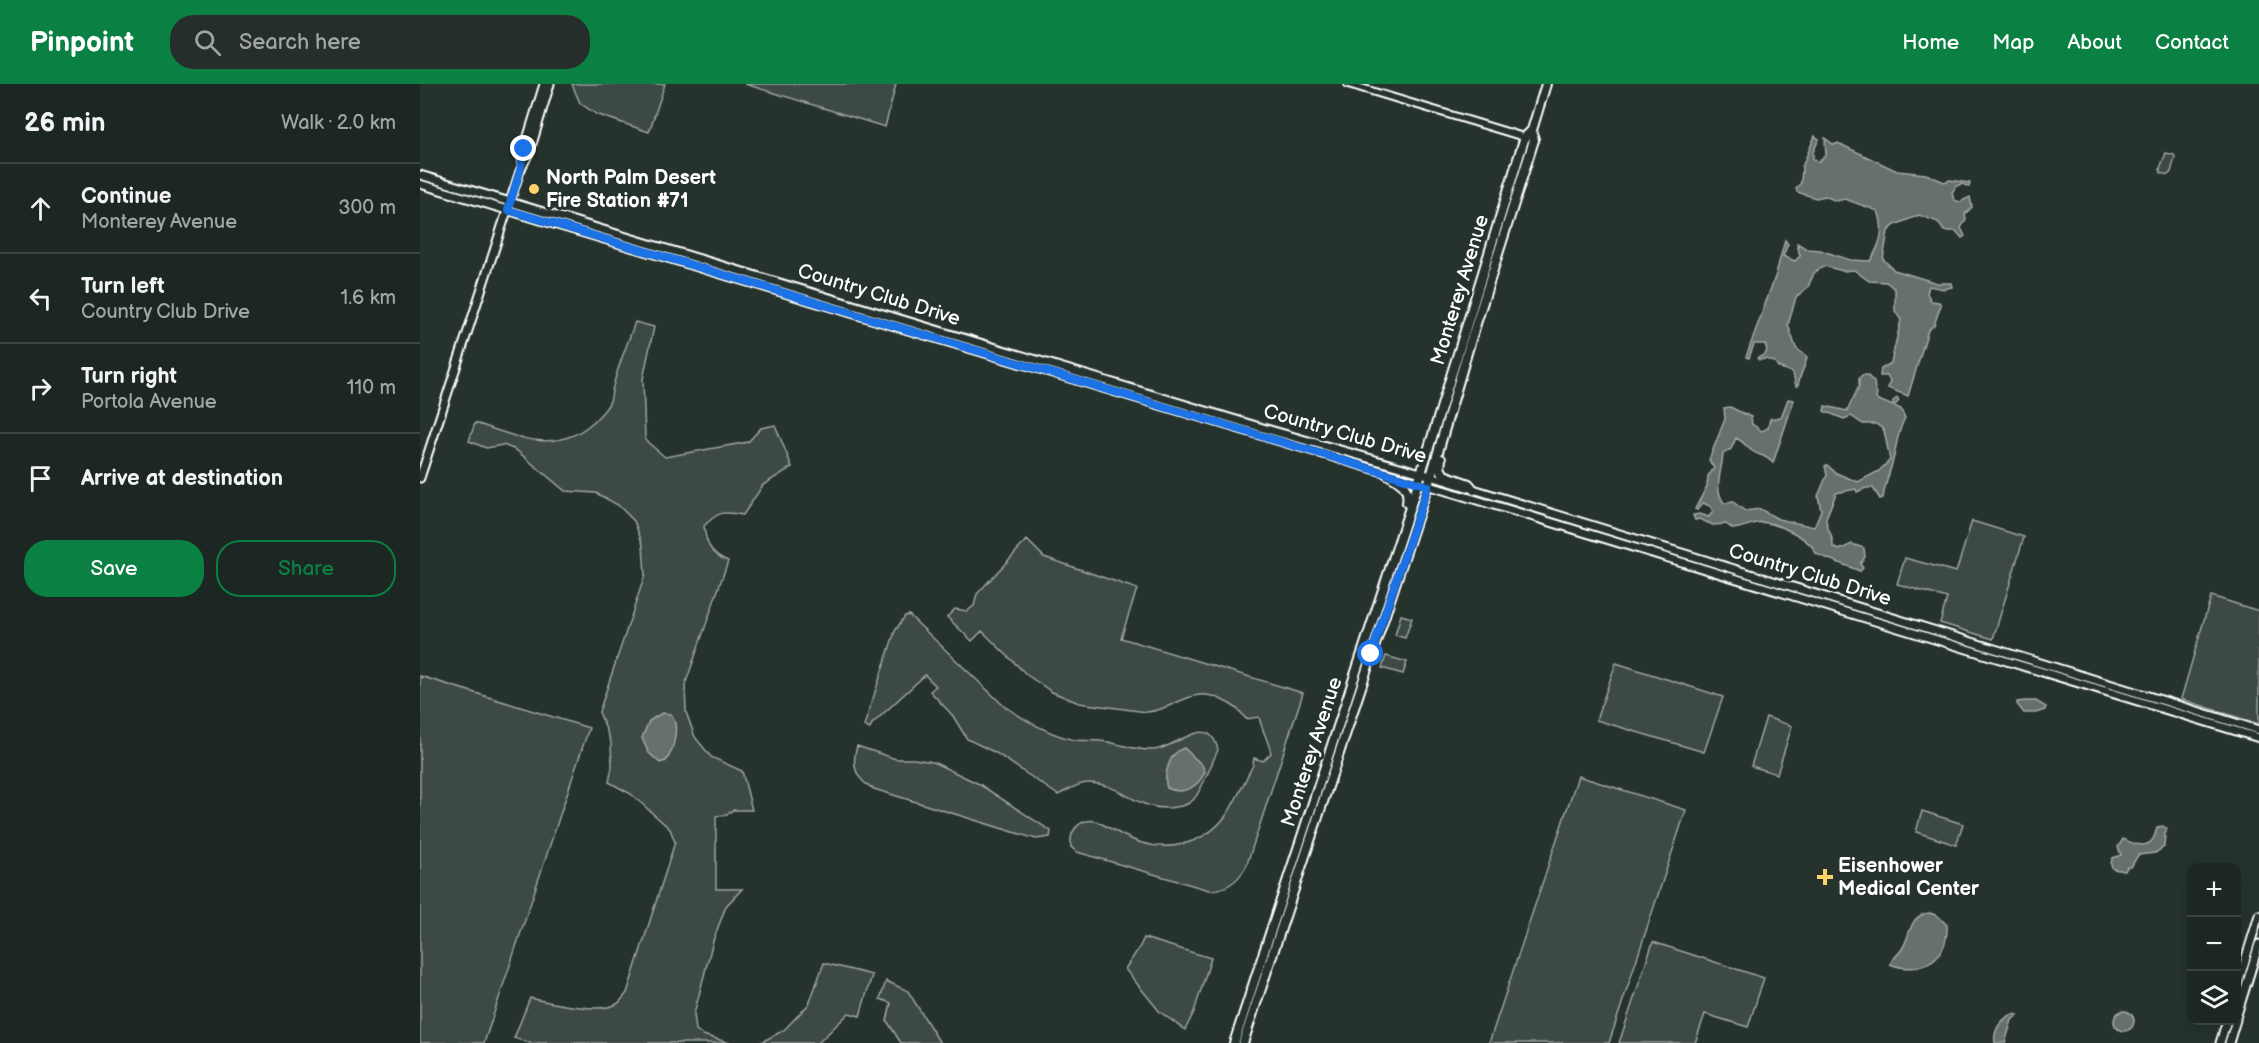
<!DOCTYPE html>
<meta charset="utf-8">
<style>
:root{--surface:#1c2622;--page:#252e2a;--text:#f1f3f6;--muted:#a0a5a5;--line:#3a4340;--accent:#0b8043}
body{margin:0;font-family:"Balsamiq Sans",sans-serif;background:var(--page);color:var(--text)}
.controls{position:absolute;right:18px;bottom:18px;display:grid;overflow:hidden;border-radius:12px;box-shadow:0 3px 15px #0003}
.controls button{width:54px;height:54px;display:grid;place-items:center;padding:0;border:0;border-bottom:2px solid var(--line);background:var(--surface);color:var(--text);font:30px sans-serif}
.stop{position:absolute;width:18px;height:18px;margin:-14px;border:4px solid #1a73e8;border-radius:50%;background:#fff}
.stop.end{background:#1a73e8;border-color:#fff;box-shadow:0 2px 6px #0008}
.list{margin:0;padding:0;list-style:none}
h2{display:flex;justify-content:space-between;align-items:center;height:78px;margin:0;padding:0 24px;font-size:26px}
h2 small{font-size:20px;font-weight:400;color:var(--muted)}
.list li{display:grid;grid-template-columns:39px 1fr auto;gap:18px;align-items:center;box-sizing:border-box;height:90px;padding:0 24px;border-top:2px solid var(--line)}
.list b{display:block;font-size:22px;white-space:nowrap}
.list p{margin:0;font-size:20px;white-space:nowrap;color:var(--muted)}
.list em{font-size:20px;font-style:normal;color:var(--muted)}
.actions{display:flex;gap:12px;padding:18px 24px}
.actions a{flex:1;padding:14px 0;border:2px solid var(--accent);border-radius:24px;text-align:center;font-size:21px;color:var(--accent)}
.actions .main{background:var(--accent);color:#fff}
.icon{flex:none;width:33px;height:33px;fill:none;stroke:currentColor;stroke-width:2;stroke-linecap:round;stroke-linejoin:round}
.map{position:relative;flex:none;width:1839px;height:959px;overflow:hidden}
header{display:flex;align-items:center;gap:36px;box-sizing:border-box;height:84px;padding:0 30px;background:var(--accent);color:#fff}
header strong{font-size:28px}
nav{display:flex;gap:33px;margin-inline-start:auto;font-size:21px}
.search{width:420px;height:54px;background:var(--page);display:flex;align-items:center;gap:15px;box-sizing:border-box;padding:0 21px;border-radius:24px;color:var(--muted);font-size:22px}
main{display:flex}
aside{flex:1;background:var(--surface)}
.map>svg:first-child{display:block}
.green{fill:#3e4944;stroke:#9ea4a2;stroke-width:1.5}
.water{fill:#67706c;stroke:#a4a9a7;stroke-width:1.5}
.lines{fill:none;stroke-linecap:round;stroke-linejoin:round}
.tertiary-casing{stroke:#fff;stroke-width:10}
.secondary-casing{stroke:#fff;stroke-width:11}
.primary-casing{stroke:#fff;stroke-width:12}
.tertiary{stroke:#26332d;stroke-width:6}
.secondary{stroke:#26332d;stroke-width:7}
.primary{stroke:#26332d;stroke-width:8}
.route{stroke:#1a73e8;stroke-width:8}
.poi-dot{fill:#ffd166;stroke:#26332d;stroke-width:2}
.labels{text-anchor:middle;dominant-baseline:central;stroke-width:6;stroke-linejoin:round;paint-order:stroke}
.poi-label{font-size:20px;font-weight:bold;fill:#fff;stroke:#26332d;text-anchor:start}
.street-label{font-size:20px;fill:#fff;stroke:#26332d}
</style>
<header>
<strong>Pinpoint</strong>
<div class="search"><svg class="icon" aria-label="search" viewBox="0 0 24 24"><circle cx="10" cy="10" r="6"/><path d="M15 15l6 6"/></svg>Search here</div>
<nav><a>Home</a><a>Map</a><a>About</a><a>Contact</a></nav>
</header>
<main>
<aside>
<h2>26 min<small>Walk · 2.0 km</small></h2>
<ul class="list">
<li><svg class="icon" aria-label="ahead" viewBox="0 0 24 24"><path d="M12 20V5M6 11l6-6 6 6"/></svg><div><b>Continue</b><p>Monterey Avenue</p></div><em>300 m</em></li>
<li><svg class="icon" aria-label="left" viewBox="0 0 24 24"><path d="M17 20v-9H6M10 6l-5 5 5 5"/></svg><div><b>Turn left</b><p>Country Club Drive</p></div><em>1.6 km</em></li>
<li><svg class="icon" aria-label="right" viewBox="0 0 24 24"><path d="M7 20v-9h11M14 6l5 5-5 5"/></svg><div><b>Turn right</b><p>Portola Avenue</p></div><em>110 m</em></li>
<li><svg class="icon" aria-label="arrive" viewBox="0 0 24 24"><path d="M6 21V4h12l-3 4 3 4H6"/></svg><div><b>Arrive at destination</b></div></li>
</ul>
<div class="actions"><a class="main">Save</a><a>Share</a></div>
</aside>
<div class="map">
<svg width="1839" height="959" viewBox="0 0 1839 959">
<rect width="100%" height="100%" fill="#26332d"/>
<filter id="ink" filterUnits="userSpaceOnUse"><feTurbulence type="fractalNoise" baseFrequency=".0167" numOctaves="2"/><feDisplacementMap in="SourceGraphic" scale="12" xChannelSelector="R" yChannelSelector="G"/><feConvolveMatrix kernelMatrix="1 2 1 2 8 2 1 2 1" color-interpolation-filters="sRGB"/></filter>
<g filter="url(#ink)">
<path class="green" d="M152,0h93l-16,48 -53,-18 -16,-11z
M325,0h151l-11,43z
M1746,69l8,2 1,2 -4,15 -3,3 -7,-2 -1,-5z
M215,238l19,5 -11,52 2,61 20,17 83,-15 13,-14 14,-3 17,42 -29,18 -20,30c-20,-4 -24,-4 -39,11 2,19 7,28 24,35l-43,124 1,27 9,25 16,20 31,14 10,39h-19l-7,5 -10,1v73h26l-16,17 -13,35 -19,73 2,16 7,5 27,8h-200l-16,-5 16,-40c21,5 69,16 87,6 4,-2 7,-8 10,-11l48,-151 -5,-13 -39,-35 -22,-12 3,-15 -1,-25 -12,-30 46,-137 -2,-30 -9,-24 -16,-16 -22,-12 -31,-2 -49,-41 -13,-5 -17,3 -17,-7 6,-18c40,13 81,33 118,-1 6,-6 14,-13 17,-21 2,-4 1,-9 3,-14 5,-22 15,-44 22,-65z
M1552,437l52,16 -31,102 -53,-16 7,-25 -50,-14 8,-26 51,14z
M607,456l17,17 93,32 -16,49 182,55 -57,174c-8,14 -19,23 -37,23l-132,-38 -6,-5c-2,-16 8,-29 25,-26 15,7 30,18 46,22 29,9 64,-1 83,-26 11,-15 19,-35 28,-52l1,-7 9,3 8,-8c-3,-13 -9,-23 -12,-36l-13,2c-5,-8 -13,-14 -22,-18 -32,-18 -48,9 -77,11l-68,-9 -27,-11 -25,-17 -45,-44 -10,10 -25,-24 8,-8 12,2 7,-5 3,-12z
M1791,512l48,15v113l-78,-25z
M489,531l95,91c22,15 46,29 71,34 11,1 22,0 33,2 16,3 29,9 45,8 21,0 56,-40 65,0 -7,14 -15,39 -25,50 -5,5 -11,6 -17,7 -39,7 -54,-25 -88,-24 -10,0 -20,7 -30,12l-62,-42 -29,-14 -14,-23 -23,-25 6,-5 -11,-11 -53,49 -2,5 -6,-3 31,-95 10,-15z
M981,531l11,3 -7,20 -10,-3z
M966,572l21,6 -4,12 -21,-6z
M1196,579l107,34 -19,55 -108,-32z
M0,592l169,52 -105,315h-64z
M1346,633l26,9 -15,48 -26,-8z
M437,662l39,13h18l19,3 46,22 72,47 -1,6 -14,2 -162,-50c-18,-9 -23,-24 -17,-43z
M1158,692l108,34 -77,233h-120z
M1502,727l41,13 -7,21 -40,-13z
M724,854l67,20 -17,54 -9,18 -25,-18 -35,-43 14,-21z
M1233,858l111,36 -16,49 -43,-13 -10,29h-76z
M404,879l48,12 -12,41 -11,-3 -31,30h-58l24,-13 25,-26z
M466,897l22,10 32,52h-39l-14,-22 4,-18 -11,-4z"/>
<path class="water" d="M1395,52l4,3 -6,13v7l5,3 8,-7 -1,-17 9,7 4,-2 59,28 29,3 18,8 6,-2 20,3 -1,4 -7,-3 -6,2 -4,7 2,7 6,2 10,-5 2,10 -7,7 1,5 -5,9 4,8 -3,2 -6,-7h-12l-6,-9 -19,-7 -24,10 -7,6 -5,28 11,11 43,13h14l1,4 -8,2 -15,-3 -2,7 4,8 8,1 2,3 -7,20 -6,5 -20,66 -20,-8 2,-7 -3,-5h-7l1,-7 10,-6 10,-43 -6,-9v-22l-9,-7 -17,-1 -15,-11 -11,1 -19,-5 -10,7 -6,14 -12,10 -8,28 8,23 11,9c-2,11 -8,18 -9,29h-2l-3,-13 -15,-6 -3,-5 -9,-3 -7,1 -2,-2 8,-3 2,-5 -2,-6h-11l-5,14 -3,-1 30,-83 9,-34 3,4 -5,12 12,5 5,-5 -3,-13 10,6 13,1 30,10 20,1c11,-17 15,-31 8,-50l-33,-12 -9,2 -11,-5 -9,2 -19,-6 -1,-4 5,-5 1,-16z
M1442,291h5l7,7 1,7 2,4 -1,6 17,7v-5l4,-3 2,3 -5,5 7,3 4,9c-7,13 -8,24 -11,38 -3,14 -9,27 -11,42l-3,1 -7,-11h-7l-9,4 -1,-3 -20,4c-2,7 -10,22 -10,27 0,9 8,16 7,27l6,3 13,-6 12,4 1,9 -5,7 3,4 -3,3 -44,-17c-5,-16 -44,-35 -60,-31 -8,2 -14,5 -23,6l-7,-5 -13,1 -14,-6 -4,1 -2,-5 7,-1 9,3 4,-6 -3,-5 -7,-3 -6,7 -2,-1 12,-23 1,-10 6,-8 -5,-8 16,-41 -1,-11 6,-1 21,10 1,7 10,7 6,-3 2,-9 11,-2 7,-18 6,1 -21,63c-10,-10 -12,-6 -21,-12 -7,-5 -8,-10 -16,-13l-5,11 -8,5c-1,17 -10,34 1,49l9,-1 12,9 15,-2 18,10 36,8 7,-17 -3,-14 9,-21 -2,-9 2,-1 9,8 22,9 21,-11 11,-11 -6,-30 -8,-6h-13l-12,-8 -7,3 -20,-8 1,-5 22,5 12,-25v-7z
M1606,617h10l10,6 -1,3 -9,3h-12l-7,-9v-2z
M242,629l9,1c9,11 3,36 -5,47l-6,2 -12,-11 -6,-14 7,-17z
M764,664l18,17 3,7c-7,15 -22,24 -38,16 -4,-12 2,-36 17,-40z
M1743,742l4,3 -2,4 -1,14 -9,6 -17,2 -7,12h-4l-2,4 -12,-2 -2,-4 1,-7 9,-3 -3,-8 5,-8c9,4 25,12 31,-2 2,-4 2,-7 3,-10z
M1510,829l8,3 9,9c2,34 -27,51 -57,39 2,-5 8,-9 12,-15 9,-14 7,-35 28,-36z
M1694 937a10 10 0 1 1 20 0a10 10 0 1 1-20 0Z
M1593,930l5,1 -6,5 -7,23h-10c-2,-13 6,-24 18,-29z"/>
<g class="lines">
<g class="tertiary-casing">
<path id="tertiary" d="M928,0l179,54"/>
</g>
<g class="secondary-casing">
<path id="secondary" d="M102,79l2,-14 20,-65
M0,91l843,253 158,45 838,257
M0,100l1117,334 722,220
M0,394l100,-307 10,-20 20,-67
M1816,906l23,-75
M1816,934l23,-74
M1800,959l7,-23
M1809,959l7,-23"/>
</g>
<g class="primary-casing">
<path id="primary" d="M1021,375l-1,9 4,7 25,9 5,6
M967,390c13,8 23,12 20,29
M814,959l184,-560 104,-337 3,-9 7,-7 14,-46
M823,959l188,-567 38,-130 65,-206 -2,-10"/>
</g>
<use href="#tertiary" class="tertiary"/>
<use href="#secondary" class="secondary"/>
<use href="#primary" class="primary"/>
</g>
</g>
<g class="lines" filter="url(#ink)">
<path class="route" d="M104,65l-4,22 -12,39 920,276 -57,168"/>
</g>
<g class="poi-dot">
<circle cx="114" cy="105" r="6"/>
<path d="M1402 784h6v6h6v6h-6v6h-6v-6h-6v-6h6z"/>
</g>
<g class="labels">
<g class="poi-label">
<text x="126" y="94">North Palm Desert<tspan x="126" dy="23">Fire Station #71</tspan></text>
<text x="1418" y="782">Eisenhower<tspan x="1418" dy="23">Medical Center</tspan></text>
</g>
<g class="street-label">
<text transform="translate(1040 206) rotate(-73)">Monterey Avenue</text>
<text transform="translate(459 211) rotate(17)">Country Club Drive</text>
<text transform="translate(925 350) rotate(16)">Country Club Drive</text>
<text transform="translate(1390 491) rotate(17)">Country Club Drive</text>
<text transform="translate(892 668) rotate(-72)">Monterey Avenue</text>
</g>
</g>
</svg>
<div class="controls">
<button>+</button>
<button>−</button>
<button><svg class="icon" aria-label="layers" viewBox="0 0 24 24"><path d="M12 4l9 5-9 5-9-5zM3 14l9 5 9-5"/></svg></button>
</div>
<div class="stop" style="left:951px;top:570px"></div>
<div class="stop end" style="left:104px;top:65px"></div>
</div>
</main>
